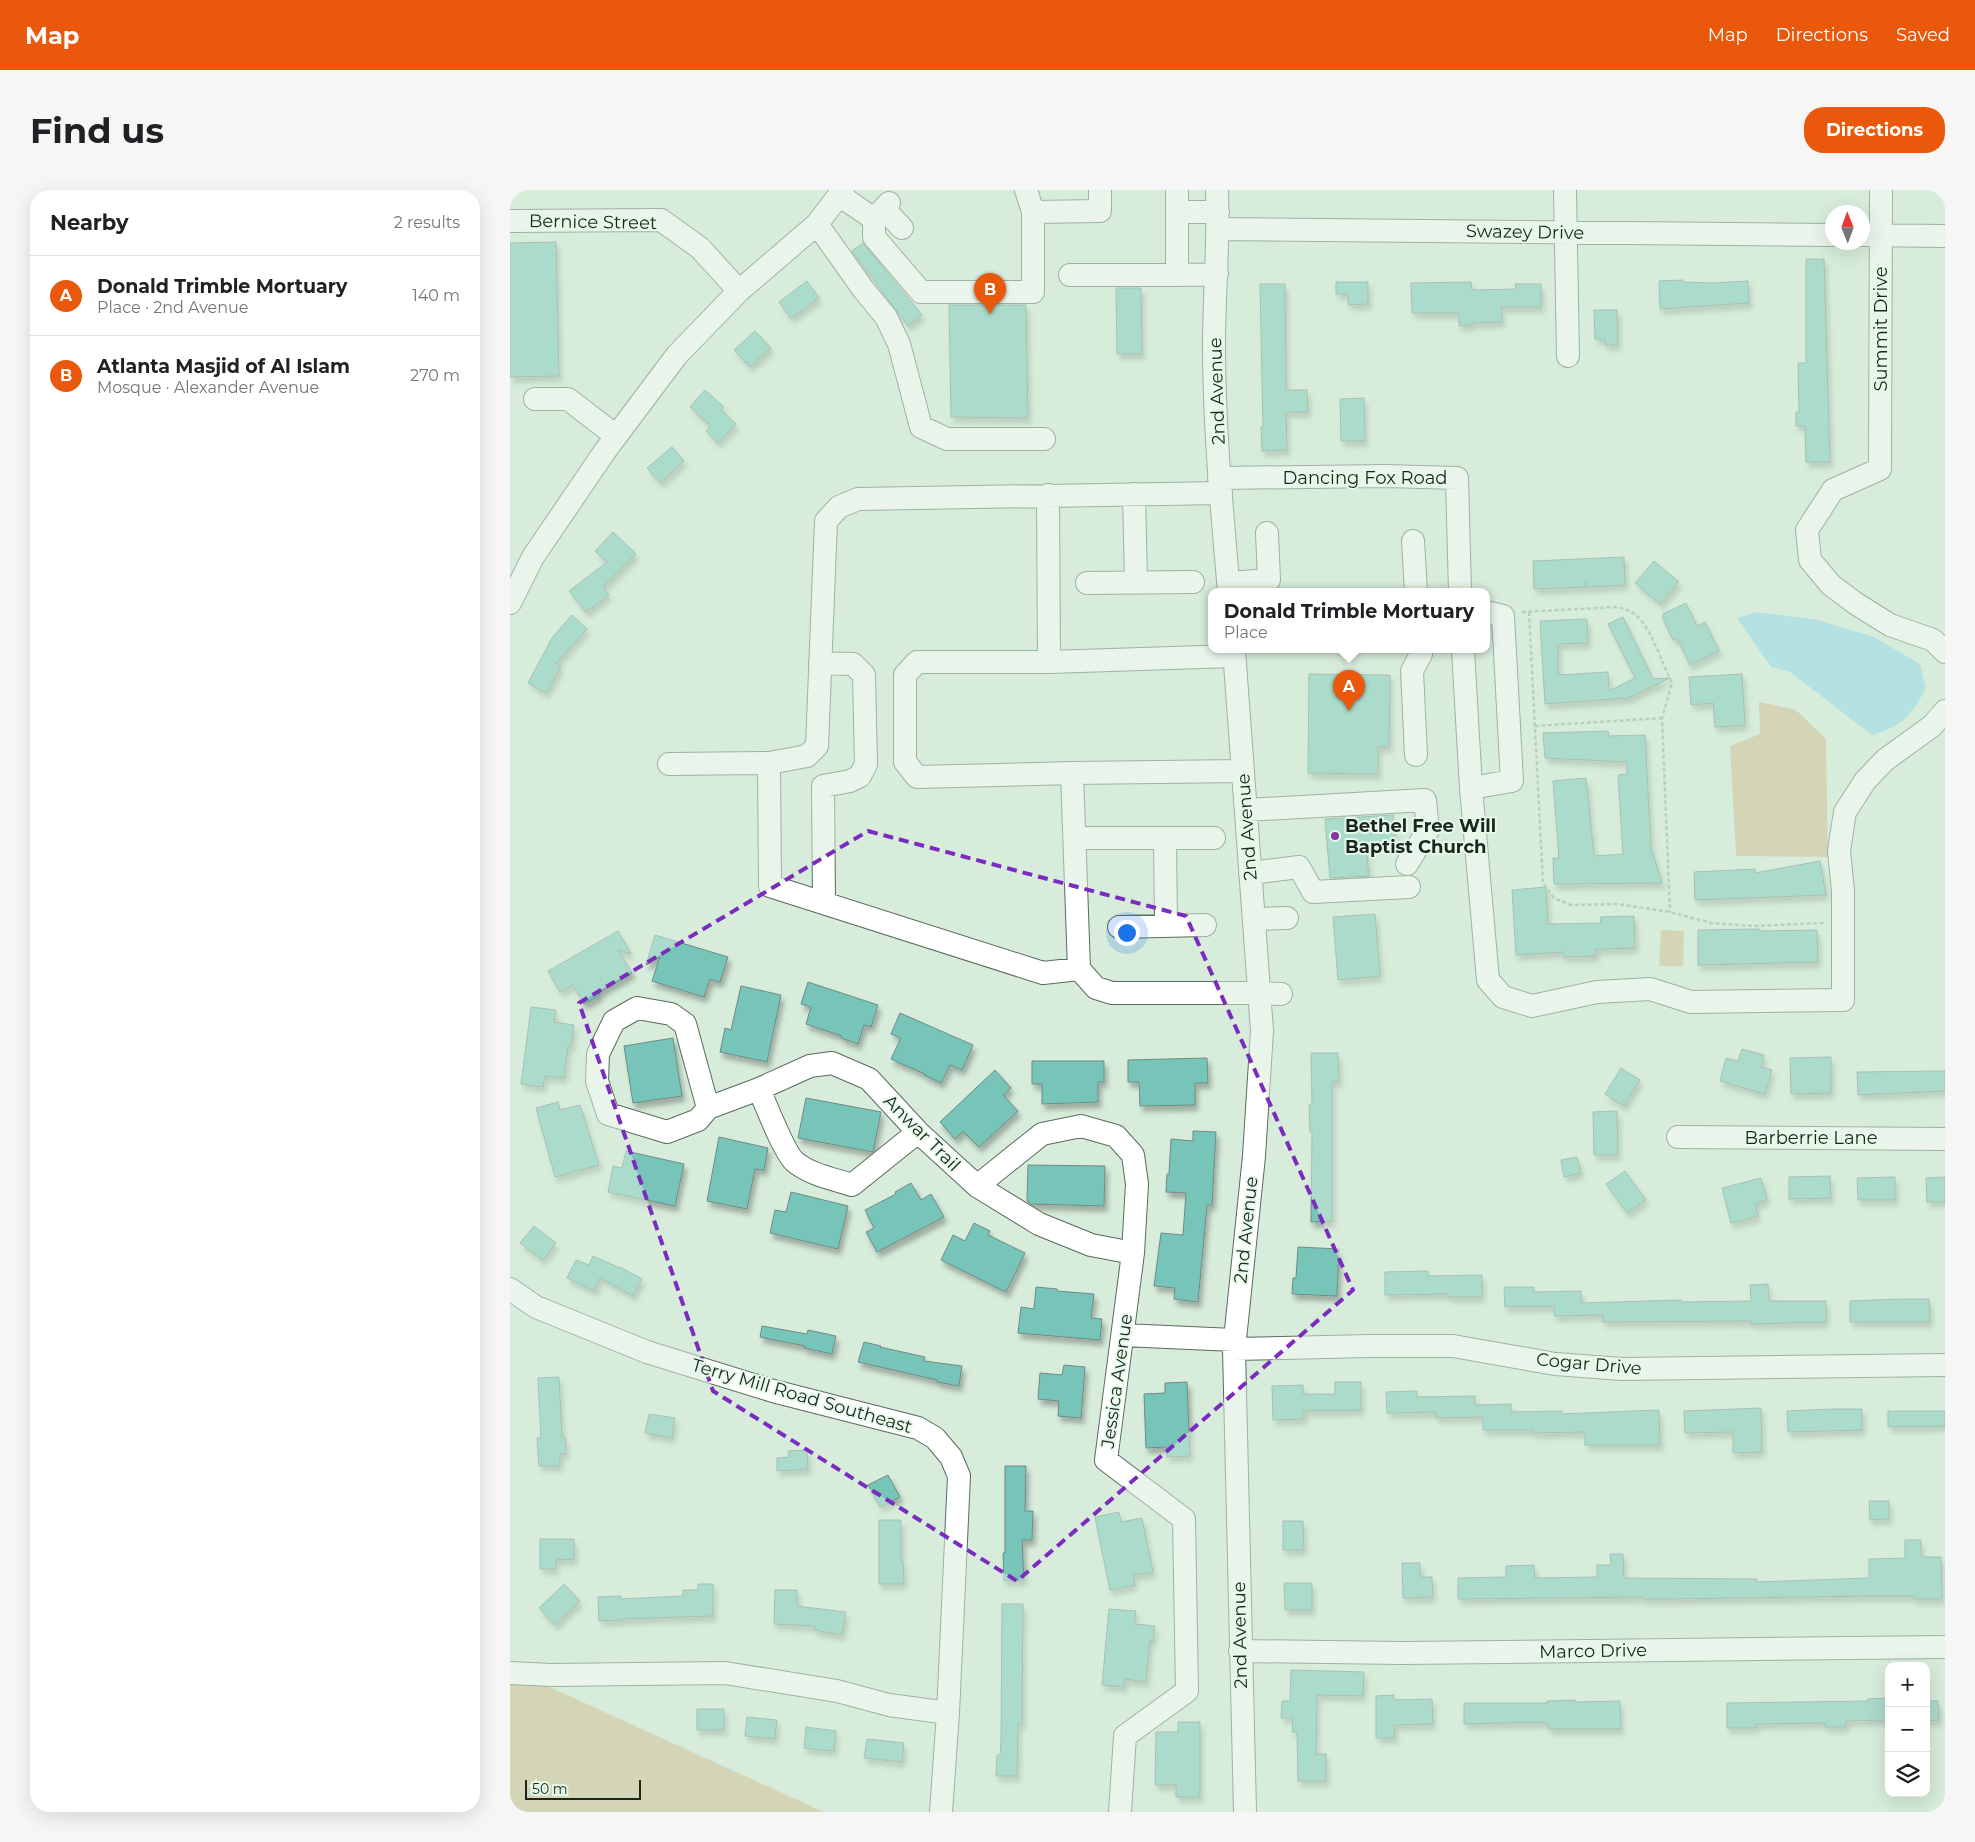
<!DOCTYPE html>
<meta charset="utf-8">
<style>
:root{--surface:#fff;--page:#f6f6f6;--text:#202124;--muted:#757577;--line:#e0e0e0;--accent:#ea580c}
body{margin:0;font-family:Montserrat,sans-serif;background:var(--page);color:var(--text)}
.controls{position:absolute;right:15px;bottom:15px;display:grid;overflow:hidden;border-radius:10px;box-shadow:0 5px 20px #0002}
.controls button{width:45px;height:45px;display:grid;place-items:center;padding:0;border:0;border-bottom:1px solid var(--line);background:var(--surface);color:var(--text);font:25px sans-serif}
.compass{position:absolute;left:1315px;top:15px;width:45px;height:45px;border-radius:50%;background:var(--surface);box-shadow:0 5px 20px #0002;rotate:359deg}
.scale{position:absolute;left:15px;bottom:12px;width:116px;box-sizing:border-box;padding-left:5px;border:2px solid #1c241e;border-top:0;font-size:14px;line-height:18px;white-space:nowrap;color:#1c241e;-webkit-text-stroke:4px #e5fae8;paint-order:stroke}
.you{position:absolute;left:616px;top:742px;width:18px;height:18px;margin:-12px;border:4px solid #fff;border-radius:50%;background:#1a73e8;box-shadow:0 0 0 8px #1a73e833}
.badge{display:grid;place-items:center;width:32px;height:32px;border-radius:50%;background:var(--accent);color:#fff;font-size:16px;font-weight:700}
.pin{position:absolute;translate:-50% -41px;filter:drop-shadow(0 1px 2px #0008)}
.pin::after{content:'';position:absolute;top:26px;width:18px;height:15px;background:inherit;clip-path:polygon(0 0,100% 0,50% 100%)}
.popup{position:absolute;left:698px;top:398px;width:282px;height:65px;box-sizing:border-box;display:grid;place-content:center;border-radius:10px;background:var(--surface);filter:drop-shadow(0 1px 4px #0005);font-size:16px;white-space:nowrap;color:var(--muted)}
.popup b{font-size:19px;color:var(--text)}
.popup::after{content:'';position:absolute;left:50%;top:100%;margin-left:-10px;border:10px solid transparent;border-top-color:var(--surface)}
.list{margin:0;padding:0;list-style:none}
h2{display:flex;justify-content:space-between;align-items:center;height:65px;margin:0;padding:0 20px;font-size:21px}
h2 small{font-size:16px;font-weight:400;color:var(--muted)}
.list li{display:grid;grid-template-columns:32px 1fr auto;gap:15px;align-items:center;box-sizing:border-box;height:80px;padding:0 20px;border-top:1px solid var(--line)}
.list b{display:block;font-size:19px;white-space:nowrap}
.list p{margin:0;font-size:16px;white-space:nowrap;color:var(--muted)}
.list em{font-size:16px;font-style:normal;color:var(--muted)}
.icon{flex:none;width:28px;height:28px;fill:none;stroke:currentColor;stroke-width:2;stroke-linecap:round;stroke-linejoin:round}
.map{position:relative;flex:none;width:1435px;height:1622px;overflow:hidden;border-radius:20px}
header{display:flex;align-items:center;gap:30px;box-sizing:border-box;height:70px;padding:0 25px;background:var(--accent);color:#fff}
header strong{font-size:24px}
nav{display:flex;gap:28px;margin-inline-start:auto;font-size:18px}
.intro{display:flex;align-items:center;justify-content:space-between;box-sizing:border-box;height:120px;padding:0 30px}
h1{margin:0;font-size:35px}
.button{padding:12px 22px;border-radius:20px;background:var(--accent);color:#fff;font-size:18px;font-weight:700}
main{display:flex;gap:30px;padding:0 30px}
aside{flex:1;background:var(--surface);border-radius:20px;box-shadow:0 5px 20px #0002}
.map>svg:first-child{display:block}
.green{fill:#d0b88b}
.water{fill:#8bd6ea}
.building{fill:#77c5b9;stroke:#6f8a86;filter:url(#shadow)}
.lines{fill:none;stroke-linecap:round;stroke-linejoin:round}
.minor-casing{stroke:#596b5c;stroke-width:24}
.path{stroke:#99aa9d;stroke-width:2.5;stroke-dasharray:4 2.5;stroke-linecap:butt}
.minor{stroke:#fff;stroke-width:22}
.marked{fill:none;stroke:#7b2cbf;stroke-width:4;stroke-dasharray:10 6;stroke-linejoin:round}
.poi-dot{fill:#8733a1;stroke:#e5fae8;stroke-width:2}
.labels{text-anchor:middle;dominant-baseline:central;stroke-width:4;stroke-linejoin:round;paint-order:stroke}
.street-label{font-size:18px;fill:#1c241e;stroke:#e5fae8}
.poi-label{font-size:18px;font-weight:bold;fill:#1c241e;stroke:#e5fae8;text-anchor:start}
</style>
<header>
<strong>Map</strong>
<nav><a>Map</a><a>Directions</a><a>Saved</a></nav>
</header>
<div class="intro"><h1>Find us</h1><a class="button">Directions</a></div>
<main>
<aside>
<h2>Nearby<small>2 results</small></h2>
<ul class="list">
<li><span class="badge">A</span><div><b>Donald Trimble Mortuary</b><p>Place · 2nd Avenue</p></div><em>140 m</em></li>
<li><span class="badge">B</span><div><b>Atlanta Masjid of Al Islam</b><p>Mosque · Alexander Avenue</p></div><em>270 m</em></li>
</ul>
</aside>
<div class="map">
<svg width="1435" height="1622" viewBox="0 0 1435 1622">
<defs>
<filter id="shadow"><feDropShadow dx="3" dy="5.5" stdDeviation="2.5" flood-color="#0004"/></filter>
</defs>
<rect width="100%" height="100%" fill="#d7ecdb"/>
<path class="green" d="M1249,512l37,8 30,29 2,118 -92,-1 -6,-110 30,-12z
M1151,740l23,1 -1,35h-24z
M0,1479l314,143h-314z"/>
<path class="water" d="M1247,422l61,8 56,17 46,27 6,24c-15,28 -23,38 -54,47l-82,-63 -19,-5 -34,-49z"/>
<path class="building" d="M46,52l3,134 -49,1v-134z
M353,53l59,72 -14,11 -56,-75z
M1296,69h18l6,203h-24l-1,-36h-9v-14h3l-1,-49h8z
M1173,90v2l29,1 36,-2 1,22 -89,6 -1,-28z
M297,91l12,17 -28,20 -12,-16z
M826,92h32v22l-20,1v-11h-12z
M961,92l1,8 44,-1 -1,-5h26v23h-40l1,15 -30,1v2l-13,1v-13h-47l-1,-30z
M750,94h25l1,106h21l1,22h-22l1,38 -25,1 -1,-24h2z
M606,98h25l1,66h-25z
M439,115h77l2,113 -77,-1z
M1084,120h23l1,35h-13v-6h-10z
M245,141l16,17 -21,19 -16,-17z
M195,200l19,17 -3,3 15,14 -18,19 -12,-12 5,-5 -21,-19z
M854,208l1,43h-24l-1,-42z
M162,257l12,14 -24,22 -13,-15z
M103,342l23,22 -33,33 6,8 -23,17 -17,-21 38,-29 -12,-11z
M1114,367l1,28 -37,2 -3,-6 1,6 -52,2 -1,-28z
M1144,371l25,21 -19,22 -25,-21z
M1176,413l11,23 8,-4 14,29 -29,14 -13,-27 -4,2 -10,-21v-5z
M62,425l15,14 -31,34 5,3 -15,27 -18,-10 24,-45z
M1113,427l30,62 17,-1 -42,20 -83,6 -5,-83 47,-2 1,24 -30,1v31l50,-3 1,19 26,-13 -27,-54z
M799,484l81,1 -1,72h-11v27l-70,-1z
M1232,484l3,51 -30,2 -2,-24 -22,2 -2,-28z
M1098,541l1,5 36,-1 6,113 11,35 -108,1 -1,-26h6l-6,-77 33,-3 8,78 29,-2 -5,-79 9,-1v-12l-82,-4 -2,-25z
M883,625l2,29 -29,3 3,29 -39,2 -5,-59z
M1310,671l6,34 -131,5 -1,-28 61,-3v4z
M1036,697l2,37 53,-1 -1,-6 34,-1 1,32 -39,1v7l-33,1v-5l-47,3 -4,-65z
M865,724l5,62 -42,4 -5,-63z
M1250,739v2l57,-1 1,32 -120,3v-35z
M108,741l13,23 -13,-4 14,23 -33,19 1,3 -16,9 -11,-19 -13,7 -12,-21z
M145,745l73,22 -8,25 -10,-3 -6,18 -52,-16 8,-24 -14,8z
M298,792l70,23 -7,22 -7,-2 -6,19 -17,-6 1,-2 -36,-12 5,-17 -10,-3z
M231,796l40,9 -14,67 -47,-10 5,-24 6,2z
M21,817l25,3 -2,12 20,3 -3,21h-3l-4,32 -19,-2 -2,11 -22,-3z
M390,823l73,32 -11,25 -12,-5 -9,18 -17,-8 1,-1 -34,-15 10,-21 -10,-4z
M163,848l9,58 -49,7 -9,-57z
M1232,859l22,6 -3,12 11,3 -7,24 -45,-13 6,-23 12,3z
M801,863h27l1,29h-7v139l-21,1 1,-90h-2l-1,-27h3z
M1321,867v36l-40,1 -1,-36z
M697,868l1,25h-13v22l-55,1 -1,-24h-11v-22z
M522,871h72v21h-6v20l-56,2v-20h-10z
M1111,878l19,12 -16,26 -19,-12z
M485,880l16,18 -8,7 15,16 -39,36 -16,-16 -8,8 -15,-17z
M1435,881v20l-87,4 -1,-23z
M296,908l75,14 -8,40 -75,-14z
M48,912l2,8 20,-5 19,60 -44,12 -19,-69z
M1107,921l1,44h-24l-1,-43z
M683,941l23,1 -4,73h-5l-9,97 -24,-3 1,-11 -21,-2 7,-53 22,2 3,-42 -20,-1 1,-18h2l2,-35 22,2z
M209,947l49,11 -4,22 -9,-1 -8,40 -40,-8z
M116,961l58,13 -9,42 -67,-14 5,-26 9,2z
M1067,967l4,16 -17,4 -3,-17z
M518,975l77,1 -1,40 -73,-2 -4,-3z
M1115,981l21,29 -19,13 -21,-29z
M1320,986l1,22 -42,1v-22z
M1385,987v23h-37l-1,-22z
M1435,987v25h-18l-1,-24z
M1251,988l6,22 -12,4 3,12 -27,7 -9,-35z
M401,993l10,17 10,-6 13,23 -67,35 -11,-20 8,-4 -9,-18 31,-16 -1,-2z
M281,1002l57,14 -10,43 -68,-16 5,-23 11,2z
M464,1033l16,8 -2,4 37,18 -19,39 -65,-32 12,-25 12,6z
M24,1036l22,17 -13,17 -23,-17z
M788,1057l41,2 -2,47 -45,-2 1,-16h3z
M83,1066l27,12v-1l22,12 -9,17 -33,-18 -6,13 -27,-13 9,-18 13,5z
M918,1081v5l54,-1v22h-34v-3l-63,1v-23z
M1258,1094l1,17h57v21l-75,2v-3l-148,1v-7l-49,1v-10l-49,1 -1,-20h30v5l47,-1v12l100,-3v2l70,-1 -1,-16z
M526,1097l21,2v2l37,3 -3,24 11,1 -2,21 -82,-7 3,-26 13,2z
M1390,1109h29l1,23h-80v-21z
M252,1136l45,8 1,-4 28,6 -4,18 -28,-6 1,-2 -45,-9z
M354,1152l17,4 -1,1 45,10 -1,4 38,5 -3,20 -22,-4v-2l-79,-18z
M554,1175l21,2 -4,51 -23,-2 1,-15 -21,-2 2,-26 22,2z
M49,1187l3,60h3l1,17h-6v12h-21l-2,-28h4l-3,-60z
M677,1192l3,74 -23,1 -1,-10 -20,1 -2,-54 21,-1v-10z
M825,1192h26v28l-57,1v8l-31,1 -1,-34 31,-1v9h32z
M907,1201v6l58,-1v9l36,-1v8l51,-1v3l97,-4 1,35h-75v-13l-52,1v-3h-50v-13l-47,1v-6l-49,1 -1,-21z
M1251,1218l1,44 -29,1v-21l-48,1 -1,-22z
M1323,1219h29v21l-74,2 -1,-21z
M1378,1221h57v15l-57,1z
M139,1224l26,4 -3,20 -27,-5z
M297,1260l1,19 -31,2v-13l12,-1 -1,-6z
M495,1276h21l-1,45h8l-1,29h-10l2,40 -20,1 -1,-28h2z
M378,1285l12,22 -20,10 -12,-22z
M1359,1311h20v18l-19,1z
M609,1322l2,10 21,-4 11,54 -20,3 2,10 -25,5 -15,-73z
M369,1330h22v41h2l1,23h-25z
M773,1331h20l1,29h-21z
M30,1349h34v21l-18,-1v10h-16z
M1395,1350h16v17h20l1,42h-28v-3h-45l-200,3h-26v-2l-185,2v-21l48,-1v-11l28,-1 1,13 62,-1v-12h14l-1,-11h13l1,24 133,1v3l112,-4v-19l36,-1z
M892,1373h18v14h12l1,20 -30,1z
M774,1393h28v27h-27z
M54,1394l16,17 -25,24 -16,-17z
M188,1394h15v32l-91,3v1l-23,1 -1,-24 23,-1v3l62,-3v-6h15z
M265,1400h22v16l49,6 -4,23 -28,-5 1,-4 -41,-2z
M492,1414h21l-1,120h-4l-1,52h-21l1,-21h3l1,-12z
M599,1419l27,2 -2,13 21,2 -2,15 -3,-1 -4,42 -21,-3 -1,8 -22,-2z
M781,1480l73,2 -1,24 -46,-1 -1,59h10v27h-28l-1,-49h-5l1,-14h-12l1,-17h8z
M884,1505v5l38,-1 1,25 -39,1 1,13h-19v-42z
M1379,1508v22l-43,1v6h-21v-4l-69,1v4h-29v-25l141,-2v-2z
M1065,1510v2l45,-1 1,28h-73l-1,-7 -83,2v-21h83v-2z
M1416,1511h12l1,19 -13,1z
M187,1519h27v21h-27z
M237,1527l30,3 -2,19 -30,-3z
M668,1532h22v75h-24v-12h-21l1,-53h22z
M296,1537l30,4 -2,20 -30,-3z
M357,1549l37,4 -2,19 -38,-4z"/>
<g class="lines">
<g class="minor-casing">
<path id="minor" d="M667,0v85l40,-1
M707,0c2,52 -3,104 -3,156 0,82 8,164 15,246
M1055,0l3,166
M1371,0l-1,279 -47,21 -26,40 3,30 21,25 24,18 35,22 43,15 12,12
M329,5l35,24
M379,13l-15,16v18l47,55h112v-80l-7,-22
M374,19l18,19
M523,22l67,-1v-21
M667,22h41
M0,31l151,-1 39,28 39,43
M307,34l46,65 23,28 13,27 22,83 26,12h97
M708,39l614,6
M1352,45l83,1
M560,85h107
M25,209h33l48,37
M709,288l166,-2 72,2 3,114
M624,304l2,89
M538,305l1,167 185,-6
M903,351l3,51
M577,393l106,-1
M718,393l41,-3 -2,-47
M0,413l23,-46 72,-106 72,-96 62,-64 78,-67 26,-34
M724,460l28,381 -8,125 -20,193 11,463
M953,460l8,138 17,192 15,17 29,9 65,-14 53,-3 41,13 152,-2v-109l-4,-40 6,-39 20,-31 20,-21 47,-34 13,-15
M539,472h-132l-12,13v87l12,15 155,-4
M310,473l33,1 11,11 2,89 -6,12 -10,5 -27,5 1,117
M906,565l-4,-84 9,-17v-4
M159,574l100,-1
M733,581l-171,2 7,196 17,19 16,5h146l23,1
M961,598l41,-7 -9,-165 -17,-4
M736,620l179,-10 3,30 -21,34
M565,648h139
M655,648l1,88
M740,683l49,-6 14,25 96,-5
M744,729l33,-1
M609,737l86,-2
M569,779l-36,4 -273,-87 -1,-123 38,-7 10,-10 9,-225 13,-14 19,-8 363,-6
M249,899c6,14 26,65 36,73 16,13 39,17 57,23l66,-53
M198,918l-23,-84 -14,-10 -34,-6 -23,13 -16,33 -1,27 11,33 59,18 31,-12 10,-12 51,-19 51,-23 22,-3 37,16 49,53 59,54 62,38 52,21 42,8
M1168,947l267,2
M467,996l65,-52 39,-8 35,10 17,19 4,29 -4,69 -27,207 78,59 3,172 -62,45 -5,76
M0,1099l26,18 111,45 126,39 145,37 17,10 16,19 8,19 -11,237 -7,99
M613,1145l111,5
M724,1159l136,-3h83l102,18 67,5 323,-4
M730,1461l162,2 543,-6
M0,1483l41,2 174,-2 112,18 52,14 59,8"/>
</g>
<path class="path" d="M1012,422l95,-5c8,2 15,4 21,10 13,12 26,50 34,66l-10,35 8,194
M1019,422l14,271 11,15 17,7 46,-1 53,8 41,11 43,3 70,-3
M1025,536l127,-8"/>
<use href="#minor" class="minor"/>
</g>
<path d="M0 0H1435V1622H0ZM358,641l318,85 167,374 -336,291 -304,-190 -134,-388z" fill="#d7ecdb" fill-opacity=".55" fill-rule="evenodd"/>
<path class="marked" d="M358,641l318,85 167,374 -336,291 -304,-190 -134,-388z"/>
<circle class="poi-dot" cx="825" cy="646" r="5"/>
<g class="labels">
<g class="street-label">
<text transform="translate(83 32) rotate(1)">Bernice Street</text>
<text transform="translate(1015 42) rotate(1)">Swazey Drive</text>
<text transform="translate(1371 139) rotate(-90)">Summit Drive</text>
<text transform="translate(707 201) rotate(-92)">2nd Avenue</text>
<text x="855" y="288">Dancing Fox Road</text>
<text transform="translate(737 637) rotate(-94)">2nd Avenue</text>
<text transform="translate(412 943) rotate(45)">Anwar Trail</text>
<text x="1301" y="948">Barberrie Lane</text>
<text transform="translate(736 1040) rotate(-84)">2nd Avenue</text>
<text transform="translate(1079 1174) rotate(5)">Cogar Drive</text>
<text transform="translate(607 1191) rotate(-82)">Jessica Avenue</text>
<text transform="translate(292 1206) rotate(16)">Terry Mill Road Southeast</text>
<text transform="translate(730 1445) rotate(-91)">2nd Avenue</text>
<text transform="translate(1083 1461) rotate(-1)">Marco Drive</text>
</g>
<g class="poi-label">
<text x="835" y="636">Bethel Free Will<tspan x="835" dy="21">Baptist Church</tspan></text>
</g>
</g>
</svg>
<div class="controls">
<button>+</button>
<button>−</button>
<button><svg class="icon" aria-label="layers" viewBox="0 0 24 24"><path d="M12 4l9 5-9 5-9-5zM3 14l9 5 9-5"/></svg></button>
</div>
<svg class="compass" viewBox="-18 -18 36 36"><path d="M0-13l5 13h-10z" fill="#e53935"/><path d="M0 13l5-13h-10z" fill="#757577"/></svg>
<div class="scale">50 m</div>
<div class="you"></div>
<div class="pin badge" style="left:839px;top:521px">A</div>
<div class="popup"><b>Donald Trimble Mortuary</b>Place</div>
<div class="pin badge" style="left:480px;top:124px">B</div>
</div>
</main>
